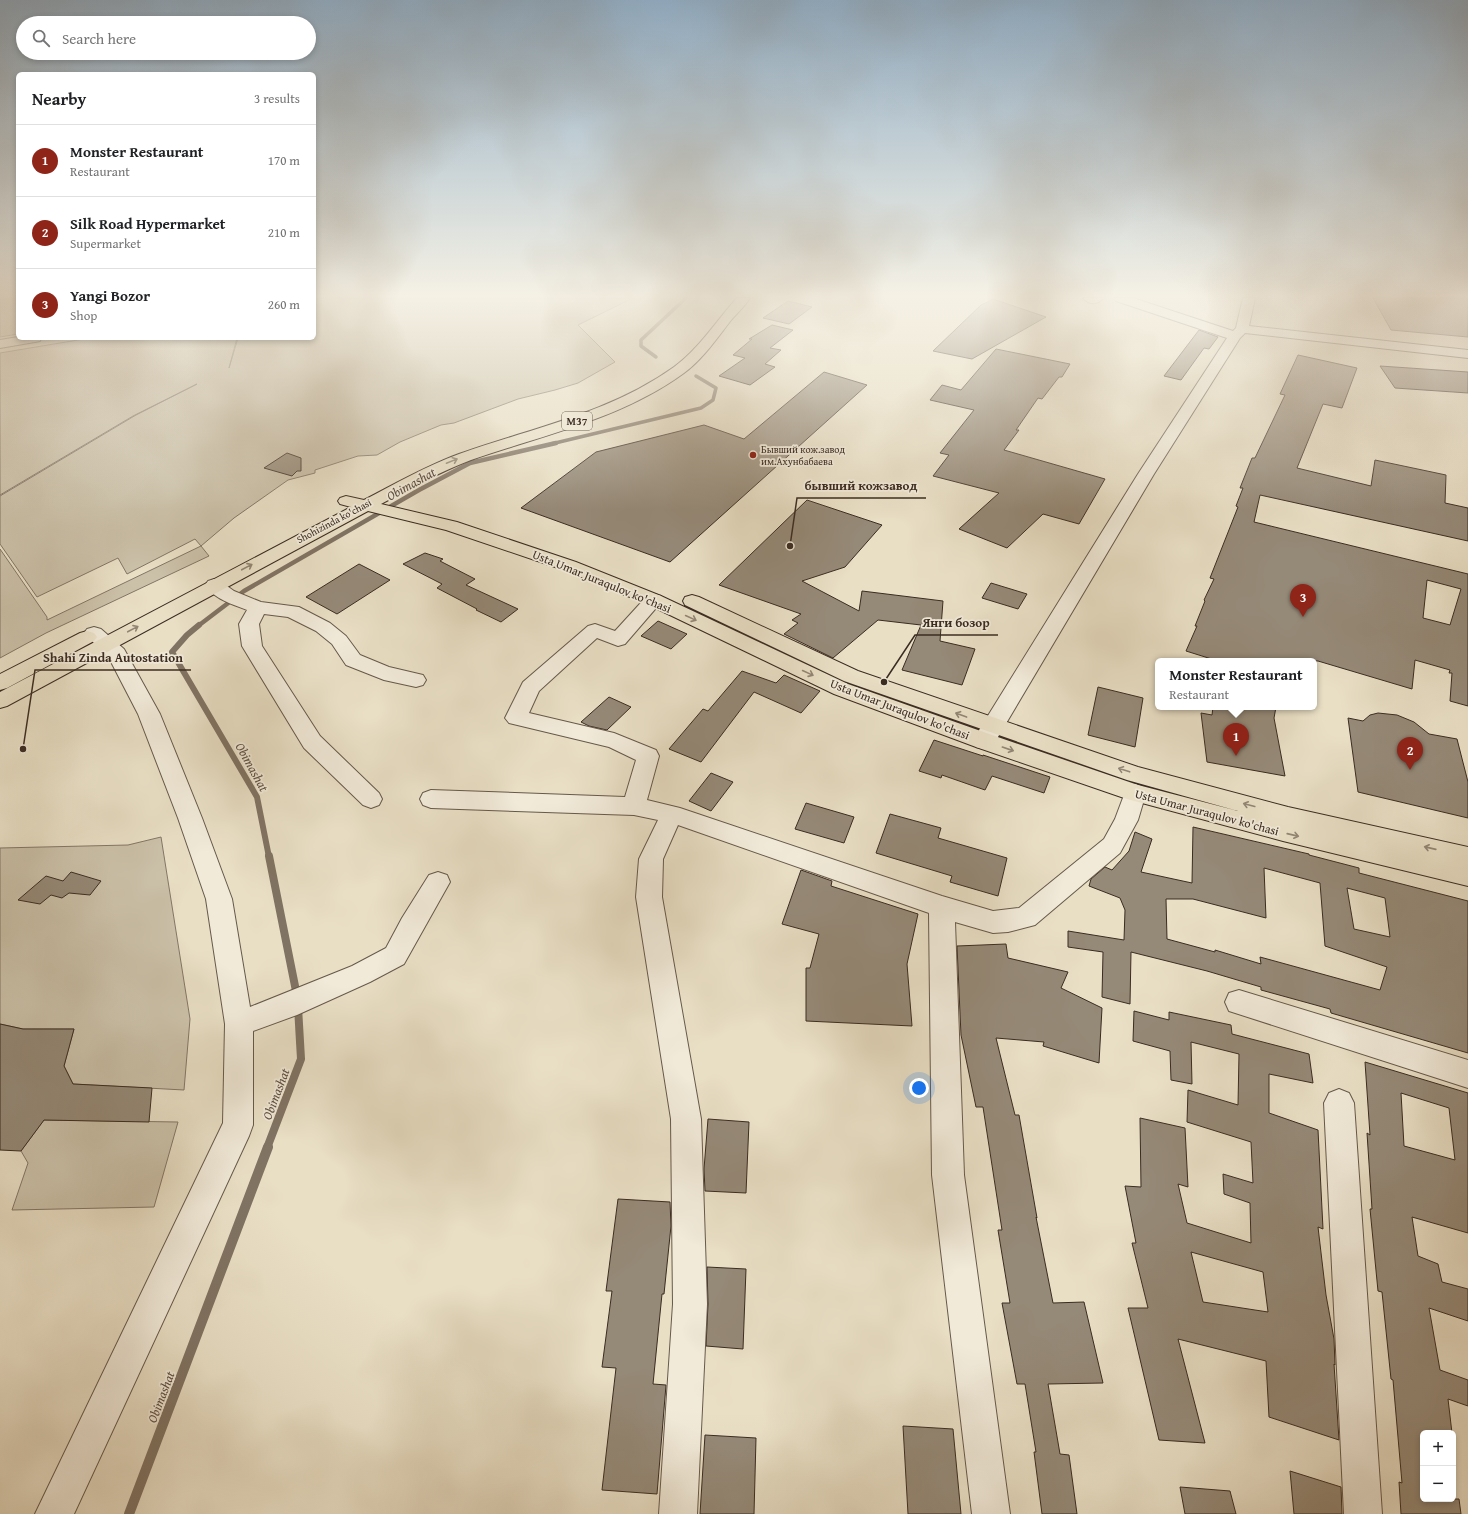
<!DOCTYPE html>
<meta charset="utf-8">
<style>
:root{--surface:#fff;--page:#f2f2f2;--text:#202124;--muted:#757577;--line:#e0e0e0;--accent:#8f2418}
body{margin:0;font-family:"Gentium Book Plus",serif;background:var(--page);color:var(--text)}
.controls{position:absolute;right:12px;bottom:12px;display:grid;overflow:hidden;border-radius:6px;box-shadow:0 2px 6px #0003}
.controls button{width:36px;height:36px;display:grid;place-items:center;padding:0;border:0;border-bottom:1px solid var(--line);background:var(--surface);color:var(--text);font:20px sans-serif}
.you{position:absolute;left:919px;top:1088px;width:14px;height:14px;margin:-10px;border:3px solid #fff;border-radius:50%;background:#1a73e8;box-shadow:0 0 0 6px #1a73e833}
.badge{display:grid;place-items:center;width:26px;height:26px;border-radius:50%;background:var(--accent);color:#fff;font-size:13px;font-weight:700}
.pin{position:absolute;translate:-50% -33px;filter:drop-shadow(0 1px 2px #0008)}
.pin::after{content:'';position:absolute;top:21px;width:14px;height:12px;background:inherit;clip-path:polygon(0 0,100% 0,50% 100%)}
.popup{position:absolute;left:1155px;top:658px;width:162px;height:52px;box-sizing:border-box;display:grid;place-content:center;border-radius:6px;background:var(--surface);filter:drop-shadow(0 1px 3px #0005);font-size:13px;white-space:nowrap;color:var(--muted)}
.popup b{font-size:15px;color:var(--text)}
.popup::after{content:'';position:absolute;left:50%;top:100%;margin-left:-8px;border:8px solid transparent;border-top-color:var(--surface)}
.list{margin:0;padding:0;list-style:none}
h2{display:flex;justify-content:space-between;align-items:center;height:52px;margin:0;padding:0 16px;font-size:17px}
h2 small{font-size:13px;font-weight:400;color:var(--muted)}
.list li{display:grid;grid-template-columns:26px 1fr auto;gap:12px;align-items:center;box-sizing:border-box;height:72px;padding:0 16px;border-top:1px solid var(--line)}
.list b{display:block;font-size:15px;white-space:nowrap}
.list p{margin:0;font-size:13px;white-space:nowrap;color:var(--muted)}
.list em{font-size:13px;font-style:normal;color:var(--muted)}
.icon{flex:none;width:22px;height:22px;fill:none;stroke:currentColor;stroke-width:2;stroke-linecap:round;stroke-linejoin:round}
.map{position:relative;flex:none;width:1468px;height:1514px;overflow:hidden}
.search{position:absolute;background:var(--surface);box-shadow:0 2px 6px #0003;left:16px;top:16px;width:300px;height:44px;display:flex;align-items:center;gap:10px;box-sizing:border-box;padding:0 14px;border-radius:22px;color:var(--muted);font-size:15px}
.panel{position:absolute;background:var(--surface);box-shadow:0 2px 6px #0003;left:16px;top:72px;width:300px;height:268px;border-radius:6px}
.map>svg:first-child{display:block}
.green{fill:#cbc1a9;stroke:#837666}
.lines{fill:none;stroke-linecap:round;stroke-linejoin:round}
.stream-far4{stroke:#807363;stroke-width:3.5}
.stream-far3{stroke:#807363;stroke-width:4.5}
.stream-far2{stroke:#807363;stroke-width:6}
.stream-far1{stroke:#807363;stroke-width:8}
.stream{stroke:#807363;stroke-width:10}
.building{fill:#958977;stroke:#3b2c22;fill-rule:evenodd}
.minor-casing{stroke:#66594b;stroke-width:2}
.major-casing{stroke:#3b2c22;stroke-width:2}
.minor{fill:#f1ead9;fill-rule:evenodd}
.major{fill:#e9dfc5;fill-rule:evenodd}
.oneway{stroke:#928674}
.poi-dot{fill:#8f2418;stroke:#f1ead9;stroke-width:1.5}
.labels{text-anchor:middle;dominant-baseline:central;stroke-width:3.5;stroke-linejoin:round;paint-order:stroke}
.far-poi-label{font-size:10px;fill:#3b2c22;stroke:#f1ead9;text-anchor:start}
.far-street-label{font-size:10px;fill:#3b2c22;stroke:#f1ead9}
.shield{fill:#f1ead9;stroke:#726559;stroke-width:1}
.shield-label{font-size:11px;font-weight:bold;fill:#3b2c22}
.street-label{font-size:12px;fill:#3b2c22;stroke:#f1ead9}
.water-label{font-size:13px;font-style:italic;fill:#5e4f42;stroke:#f1ead9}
.leader{fill:none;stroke:#3b2c22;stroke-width:1.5}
.callout-dot{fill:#3b2c22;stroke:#f1ead9;stroke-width:1.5}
.callout-label{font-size:13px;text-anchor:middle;font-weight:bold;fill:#3b2c22;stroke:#f1ead9;stroke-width:3.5;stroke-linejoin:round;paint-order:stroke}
</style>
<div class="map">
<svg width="1468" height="1514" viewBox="0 0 1468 1514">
<rect width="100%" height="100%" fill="#e9dfc5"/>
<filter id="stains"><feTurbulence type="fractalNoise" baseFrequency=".005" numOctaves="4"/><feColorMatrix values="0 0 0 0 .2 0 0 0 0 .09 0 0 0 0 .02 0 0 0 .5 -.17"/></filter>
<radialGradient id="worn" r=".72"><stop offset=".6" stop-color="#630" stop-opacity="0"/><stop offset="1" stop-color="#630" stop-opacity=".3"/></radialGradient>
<path class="green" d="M0,298h18v36l-18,3z
M314,298h319l-55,27 37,37 -37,21 -23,7 -37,9 -64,24 -13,2 -41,17 -23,13 -19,1 -43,14v3l-27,7 -54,38 -33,28 8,10 -163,77 -46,25v-109l47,68v3l154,-74 -6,-7 -68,35 -9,-16 -81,39 -37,-53v-48l136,-81 61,-31 -64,32 -133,79v-142l90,-15h147l-8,30 9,-30h76z
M161,837l29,182 -6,71 -111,-6 -9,-18 10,-37h-51l-23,-5v-176l128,-3z
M44,1120l134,2 -24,85 -142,3 16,-47 -7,-12z"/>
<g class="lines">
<path class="stream-far4" d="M656,357l-15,-11v-6l45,-42
M551,444l150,-36 12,-8 3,-12 -20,-12"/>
<path class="stream-far3" d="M198,626l46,-35 175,-101 51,-27 86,-20"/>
<path class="stream-far2" d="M199,625l-12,10 -15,17 85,145 12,60"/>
<path class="stream-far1" d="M269,856l28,140
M267,1148l34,-89 -3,-52"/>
<path class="stream" d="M129,1514l139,-367"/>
</g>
<path class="building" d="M1373,298h95v39l-77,-7z
M993,299l53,18 -74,42 -39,-8 48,-46z
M788,301l24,6 -23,17 -26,-6z
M772,325l21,5 -23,18 11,2 -16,14 10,3 -25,18 -31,-9 26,-18 -12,-3 19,-16h-3z
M1199,330l19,7 -9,12 -5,-1 -23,32 -17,-4z
M996,349l74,15 -8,13h-3l-17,22 -4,-1 -22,32h3l-15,20 101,29 -26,45 -36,-10 -36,34 -48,-19 40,-36 -66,-17 16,-21 -9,-2 34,-43 -44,-10 12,-15 19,5z
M1298,355l59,13 -15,40 -19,-4 -26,64 74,18 4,-26 71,15 -1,28 23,5v33l-208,-46 -6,27 214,52v132l-18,-5 2,-28h-3l1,-3 -35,-10 -3,29 -94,-28h-100l-32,-10 11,-25h-2l10,-25 -1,-1 10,-21 -4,-1 28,-71 -2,-1 7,-18h-3l12,-30h3l30,-63 -5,-1zM1427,580l34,9 -11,36 -27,-7z
M1380,366l88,6v21l-73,-5z
M824,372l43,13 -197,177 -149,-54 75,-56 108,-27 40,14z
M287,453l14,5v13h-4l-5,5 -28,-8z
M807,500l75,25 -37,42 -43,14 57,30 3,-20 81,10 -3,40 35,8 -13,36 -60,-15 19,-45 -43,-5 -45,38 -49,-24 14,-11 -6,-3 9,-6 -82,-29z
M425,553l18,6 -3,2 35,18 -9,6 52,24 -17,13 -25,-12 1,-1 -40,-21 5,-4 -39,-20z
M359,564l31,16 -53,34 -31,-17z
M991,583l36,11 -9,15 -36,-11z
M658,621l29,13 -16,15 -30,-13z
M742,671l34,12 8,-8 36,16 -19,22 -47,-21 -53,70 -32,-13 34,-40 5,2z
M1098,687l45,11 -8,49 -47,-12z
M609,697l22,10 -24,23 -18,-4 -8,-4z
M1213,707h63l-2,11 11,58 -78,-14 -6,-49 11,2z
M1378,713l19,2 17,7 15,12 28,5 11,43v36l-110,-26 -10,-74 15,3 7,-6z
M934,740l49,16v-1l67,22 -6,16 -52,-17 -7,14 -43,-15 -1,3 -22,-7z
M711,773l22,9 -22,29 -22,-10z
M806,803l48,14 -10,26 -49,-14z
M890,814l51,14 -3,10 69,20 -9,38 -48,-14 2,-6 -76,-23z
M1193,827l116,27v1l50,13v5l109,28v152l-137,-40 -1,-4 -69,-19v-3l-54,-16 -76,-19 -1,52 -28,-7 1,-45 -35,-5v-16l56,9 1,-30 -5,-12 -31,-12 2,-7 14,-12 7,3 17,-19 6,-19 17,7 -11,33 51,11zM1264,868l56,15 5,63 62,21 -7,23 -120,-33 1,7 -46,-14v2l-48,-13 -1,-40h27l73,19zM1347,888l38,10 5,39 -36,-8z
M801,870l31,11 -1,5 87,28 -11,50 5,62 -106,-5v-53h4l9,-34 -37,-10z
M71,872l30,9 -11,14 -21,-2 -7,5 -11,-3 -11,9 -22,-4 28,-24 17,5z
M1006,944l2,14 60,14 -7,16 41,20 -3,55 -56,-17 1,-4 -48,-4 19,77h4l18,103 -1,-1 17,86 31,-1 19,81 -55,1 12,70 9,1 8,59h-35l-8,-62h2l-11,-68h-8l-15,-81h8l-12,-73h4l-19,-123h-7l-15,-72 -4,-89z
M1134,1011l35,9v-8l62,13 1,9 77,20 4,29 -44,-9v39l49,17 5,99 -5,-2 8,68 8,44 1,26 -1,-1 5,76 -70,-23 -3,-56 -88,-22 27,104 -46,-3 -31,-132h20l-16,-65h4l-11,-57 16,1 -1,-69 45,10 3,59 -10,-3 9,39 64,20 -1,-40 -26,-9 -1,-20 30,9 -2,-41 -64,-20 1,-32 50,15 1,-51 -48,-12 1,42 -21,-4 -1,-29 -37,-10zM1191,1252l72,20 5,40 -65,-10z
M0,1024l23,5h51l-10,37 9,18 79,4 -3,34 -105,-2 -23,31 -21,-1z
M1365,1062l103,31v140l-56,-16 6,39 20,8 4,18 26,7v32l-39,-13 11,62 28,10v26l-20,-7 4,34h-29v66h36l2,15h-60l-2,-32 3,1 -9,-103 -2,-1 -9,-87 -4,-1 -8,-82h2l-5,-76 3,2zM1401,1093l48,15 6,52 -51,-14z
M708,1119l41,3 -3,71 -41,-2 -1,-22z
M618,1199l52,3 1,24 -7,68h-2l-9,90 13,1 -9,109 -55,-4 14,-122 -14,-1 10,-76h-6z
M707,1267l39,2 -3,80 -37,-3 2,-42z
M903,1426l50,3 8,85h-53z
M705,1435l51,3 -2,76h-54z
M1290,1471l51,16 1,27h-48z
M1180,1487l50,4 6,23h-51z"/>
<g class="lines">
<g class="minor-casing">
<path id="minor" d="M1083,298h20c-5,7 -14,7 -20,0z
M1114,298h19l100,33 3,-3 7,-30h12l-6,28 219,24v8l-223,-25 -5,5 -86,136 -162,273 -8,2 -8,-2 -3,-6 3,-6 162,-261 89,-136 -111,-37z
M18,337v1h23l-1,3 -5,1 -35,6v-8z
M214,579l6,2 14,10 27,11 38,5 31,16 16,13 14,19 29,12 34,8 3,5 -3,5 -7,2 -32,-7 -38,-15 -14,-21 -16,-13 -28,-14 -24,-3 -5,10 3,22 58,90 59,57 3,6 -3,6 -8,3 -8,-3 -59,-57 -62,-102 -3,-22 8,-14c-15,-6 -33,-11 -42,-25l3,-4z
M654,594l7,2 2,4 -38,44 -7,2 -21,-8 -58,53 -10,22 85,20 42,17 3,6 -12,44 33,8 262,88 51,15 26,-3 85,-69 11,-20 12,-32 8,-3 8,3 3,6 -8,27 -18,33 -85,72 -27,7 -15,1 -38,-11 9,253 46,339h-38l-40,-339 -3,-262 -251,-88 -15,34 -1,38 39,222 6,185 -10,210h-38l14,-210 -2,-185 -35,-222 3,-38 19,-39 -24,-5 -203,-7 -8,-3 -3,-6 3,-6 8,-3 194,7 11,-37 -27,-13 -100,-24 -4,-5 18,-36 65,-56 7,-2 20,7 32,-35z
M94,627l7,2 23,20 36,65 42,104 30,81 18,108 102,-41 34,-18 16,-30 27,-43 9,-3 9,3 3,7 -46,82 -34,18 -73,33 -44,16v94l-4,11 -175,378h-39l188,-391 2,-99 -19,-125 -28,-81 -40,-104 -29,-56 -25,-25 3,-4z
M1239,990l229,70v28l-239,-77 -4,-9 4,-9z
M1339,1089l10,4 5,10 28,411h-38l-20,-411 5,-10z"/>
</g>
<g class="major-casing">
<path id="major" d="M737,298h13c-5,8 -12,14 -18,21 -15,19 -29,40 -48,54 -63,46 -141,62 -213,87 -32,12 -60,28 -90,44l76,18 119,40 85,34 187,88 144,51 146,50 100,26 -111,-31 -283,-99 -159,-76 -2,-4 2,-4 7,-2 7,2 159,74 280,96 150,40 180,40v39l-185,-45 -156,-42 -151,-52 -142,-53 -187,-90 -83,-34 -118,-40 -78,-19 -361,195 -7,2v-16l351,-185 -11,-3 -2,-3 2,-3 6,-2 18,4c31,-16 62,-34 95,-46 73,-26 151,-41 215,-87 25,-18 42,-46 63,-69z
M87,631l7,2 3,4 -3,4 -87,47 -7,2v-16l80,-41z"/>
</g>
<use href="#minor" class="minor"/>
<use href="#major" class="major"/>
</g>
<defs><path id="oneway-shaft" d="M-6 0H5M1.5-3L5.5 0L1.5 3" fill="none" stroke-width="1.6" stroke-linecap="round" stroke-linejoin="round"/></defs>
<g class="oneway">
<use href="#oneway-shaft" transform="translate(452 461) rotate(-22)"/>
<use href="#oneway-shaft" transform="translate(247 567) rotate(-28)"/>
<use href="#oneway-shaft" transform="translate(691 618) rotate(25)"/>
<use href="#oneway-shaft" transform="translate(133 629) rotate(-28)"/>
<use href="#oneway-shaft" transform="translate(808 673) rotate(25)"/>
<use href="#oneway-shaft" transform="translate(961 715) rotate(-160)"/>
<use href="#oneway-shaft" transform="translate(1008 749) rotate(19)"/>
<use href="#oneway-shaft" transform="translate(1124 770) rotate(-162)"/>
<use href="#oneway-shaft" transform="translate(1249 805) rotate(-165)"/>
<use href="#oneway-shaft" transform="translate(1293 835) rotate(13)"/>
<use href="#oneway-shaft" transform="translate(1430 848) rotate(-167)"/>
</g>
<linearGradient id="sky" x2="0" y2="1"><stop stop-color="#91adc4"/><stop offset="0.58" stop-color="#f5f1e5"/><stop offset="1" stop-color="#f5f1e5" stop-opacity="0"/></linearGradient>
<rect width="1468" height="510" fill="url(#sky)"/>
<circle class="poi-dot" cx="753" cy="455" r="4"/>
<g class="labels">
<g class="far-poi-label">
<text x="761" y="449">Бывший кож.завод<tspan x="761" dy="12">им.Ахунбабаева</tspan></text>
</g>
<g class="far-street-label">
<text transform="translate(334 521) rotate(-28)">Shohizinda ko'chasi</text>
</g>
<rect class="shield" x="562" y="412" width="30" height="18" rx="3"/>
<g class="shield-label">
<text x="577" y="421">M37</text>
</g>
<g class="street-label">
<text transform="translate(602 581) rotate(22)">Usta Umar Juraqulov ko'chasi</text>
<text transform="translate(900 709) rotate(21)">Usta Umar Juraqulov ko'chasi</text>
<text transform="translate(1207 812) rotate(15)">Usta Umar Juraqulov ko'chasi</text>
</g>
<g class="water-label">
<text transform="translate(411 484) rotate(-29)">Obimashat</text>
<text transform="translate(252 767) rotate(61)">Obimashat</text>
<text transform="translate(276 1094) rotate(-69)">Obimashat</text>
<text transform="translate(161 1397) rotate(-69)">Obimashat</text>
</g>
</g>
<path class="leader" d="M790 546L797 498H926M884 682L915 635H998M23 749L35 670H191"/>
<g class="callout-dot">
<circle cx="790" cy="546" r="4"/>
<circle cx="884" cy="682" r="4"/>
<circle cx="23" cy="749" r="4"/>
</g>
<g class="callout-label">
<text x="861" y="490">бывший кожзавод</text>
<text x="956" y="627">Янги бозор</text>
<text x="113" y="662">Shahi Zinda Autostation</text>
</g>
<rect width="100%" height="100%" filter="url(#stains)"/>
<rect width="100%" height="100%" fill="url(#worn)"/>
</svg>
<div class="controls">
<button>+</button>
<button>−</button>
</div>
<div class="you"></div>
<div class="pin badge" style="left:1236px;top:756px">1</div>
<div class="popup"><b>Monster Restaurant</b>Restaurant</div>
<div class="pin badge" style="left:1410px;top:770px">2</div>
<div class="pin badge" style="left:1303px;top:617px">3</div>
<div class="search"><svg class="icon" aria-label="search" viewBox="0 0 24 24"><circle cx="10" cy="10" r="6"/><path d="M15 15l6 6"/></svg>Search here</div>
<section class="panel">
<h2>Nearby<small>3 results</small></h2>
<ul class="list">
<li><span class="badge">1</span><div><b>Monster Restaurant</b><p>Restaurant</p></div><em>170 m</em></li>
<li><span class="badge">2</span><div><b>Silk Road Hypermarket</b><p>Supermarket</p></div><em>210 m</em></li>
<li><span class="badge">3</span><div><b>Yangi Bozor</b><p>Shop</p></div><em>260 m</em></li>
</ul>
</section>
</div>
